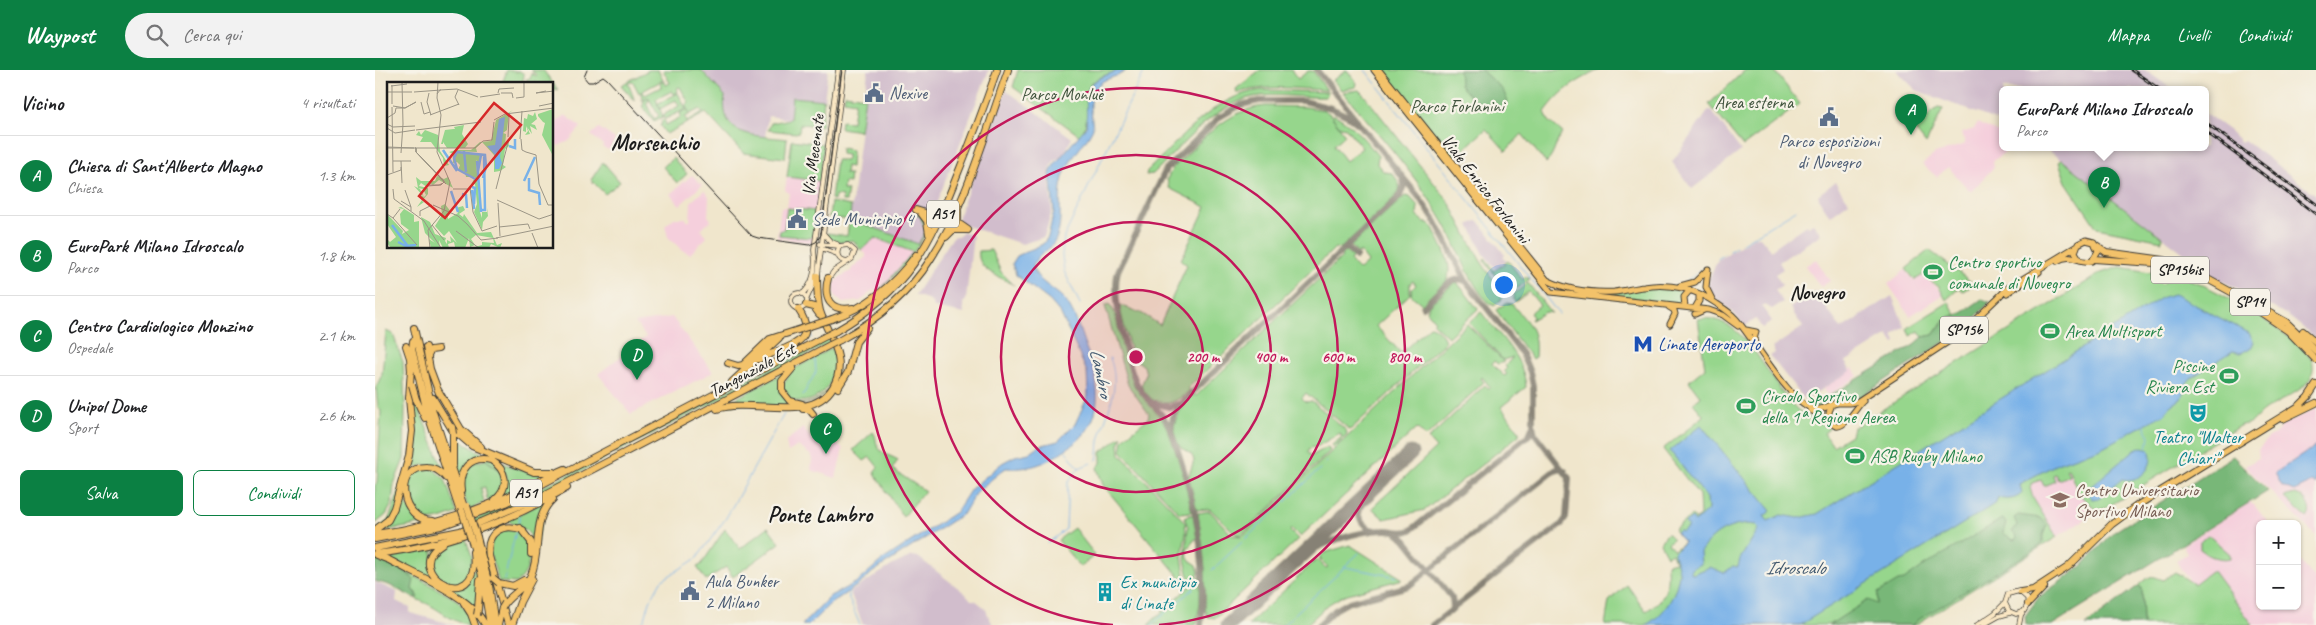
<!DOCTYPE html>
<html lang="it">
<meta charset="utf-8">
<style>
:root{--surface:#fff;--page:#f2f2f2;--text:#202124;--muted:#757577;--line:#e0e0e0;--accent:#0b8043}
body{margin:0;font-family:Caveat,sans-serif;background:var(--page);color:var(--text)}
.controls{position:absolute;right:15px;bottom:15px;display:grid;overflow:hidden;border-radius:8px;box-shadow:0 1px 4px #0004}
.controls button{width:45px;height:45px;display:grid;place-items:center;padding:0;border:0;border-bottom:1px solid var(--line);background:var(--surface);color:var(--text);font:25px sans-serif}
.you{position:absolute;left:1128px;top:214px;width:18px;height:18px;margin:-12px;border:4px solid #fff;border-radius:50%;background:#1a73e8;box-shadow:0 0 0 8px #1a73e833}
.badge{display:grid;place-items:center;width:32px;height:32px;border-radius:50%;background:var(--accent);color:#fff;font-size:16px;font-weight:700}
.pin{position:absolute;translate:-50% -41px;filter:drop-shadow(0 1px 2px #0008)}
.pin::after{content:'';position:absolute;top:26px;width:18px;height:15px;background:inherit;clip-path:polygon(0 0,100% 0,50% 100%)}
.popup{position:absolute;left:1624px;top:16px;width:210px;height:65px;box-sizing:border-box;display:grid;place-content:center;border-radius:8px;background:var(--surface);filter:drop-shadow(0 1px 4px #0005);font-size:16px;white-space:nowrap;color:var(--muted)}
.popup b{font-size:19px;color:var(--text)}
.popup::after{content:'';position:absolute;left:50%;top:100%;margin-left:-10px;border:10px solid transparent;border-top-color:var(--surface)}
.list{margin:0;padding:0;list-style:none}
h2{display:flex;justify-content:space-between;align-items:center;height:65px;margin:0;padding:0 20px;font-size:21px}
h2 small{font-size:16px;font-weight:400;color:var(--muted)}
.list li{display:grid;grid-template-columns:32px 1fr auto;gap:15px;align-items:center;box-sizing:border-box;height:80px;padding:0 20px;border-top:1px solid var(--line)}
.list b{display:block;font-size:19px;white-space:nowrap}
.list p{margin:0;font-size:16px;white-space:nowrap;color:var(--muted)}
.list em{font-size:16px;font-style:normal;color:var(--muted)}
.actions{display:flex;gap:10px;padding:15px 20px}
.actions a{flex:1;padding:11px 0;border:1px solid var(--accent);border-radius:8px;text-align:center;font-size:18px;color:var(--accent)}
.actions .main{background:var(--accent);color:#fff}
.icon{flex:none;width:28px;height:28px;fill:none;stroke:currentColor;stroke-width:2;stroke-linecap:round;stroke-linejoin:round}
.map{position:relative;flex:none;width:1941px;height:555px;overflow:hidden}
header{display:flex;align-items:center;gap:30px;box-sizing:border-box;height:70px;padding:0 25px;background:var(--accent);color:#fff}
header strong{font-size:24px}
nav{display:flex;gap:28px;margin-inline-start:auto;font-size:18px}
.search{width:350px;height:45px;background:var(--page);display:flex;align-items:center;gap:12px;box-sizing:border-box;padding:0 18px;border-radius:28px;color:var(--muted);font-size:19px}
main{display:flex}
aside{flex:1;background:var(--surface)}
.map>svg:first-child{display:block}
.built{fill:#f5cfdc}
.industrial{fill:#d1bdcc}
.green{fill:#96d68c;stroke:#597954}
.forest{fill:#78b778;stroke:#4a6a4a}
.water{fill:#78b1e8;stroke:#4a6682;fill-rule:evenodd}
.lines{fill:none;stroke-linecap:round;stroke-linejoin:round}
.stream{stroke:#78b1e8;stroke-width:1}
.taxiway{stroke:#868174;stroke-width:6}
.runway{stroke:#868174;stroke-width:15}
.secondary-casing{stroke:#3c3a36;stroke-width:5.5}
.primary-casing{stroke:#3c3a36;stroke-width:7}
.highway-casing{stroke:#3c3a36;stroke-width:8}
.secondary{stroke:#fae7c3;stroke-width:4}
.primary{stroke:#f3c26a;stroke-width:5}
.highway{stroke:#f3c26a;stroke-width:6}
.tram{stroke:#1c1c1c;stroke-width:1}
.rail-casing{stroke:#1c1c1c;stroke-width:3}
.rail{stroke:#f7f3e8;stroke-width:1;stroke-dasharray:4;stroke-linecap:butt}
.highway-bridge-casing{stroke:#3c3a36;stroke-width:8;stroke-linecap:butt}
.highway-bridge{stroke:#f3c26a;stroke-width:6}
.ring{fill:none;stroke:#c2185b;stroke-width:2.5}
.labels{text-anchor:middle;dominant-baseline:central;stroke-width:4.5;stroke-linejoin:round;paint-order:stroke}
.shield{fill:#f7f3e8;stroke:#5e5c59;stroke-width:1}
.shield-label{font-size:16px;font-weight:bold;fill:#1c1c1c}
.service-label{font-size:18px;fill:#4e5e75;stroke:#f7f3e8;text-anchor:start}
.park-label{font-size:18px;fill:#41543e;stroke:#f7f3e8}
.street-label{font-size:18px;fill:#1c1c1c;stroke:#f7f3e8}
.leisure-label{font-size:18px;fill:#27864d;stroke:#f7f3e8;text-anchor:start}
.transit-label{font-size:18px;fill:#164399;stroke:#f7f3e8;text-anchor:start}
.culture-label{font-size:18px;fill:#0d838f;stroke:#f7f3e8}
.education-label{font-size:18px;fill:#785e54;stroke:#f7f3e8;text-anchor:start}
.water-label{font-size:19px;font-style:italic;fill:#41586e;stroke:#f7f3e8}
.quarter-label{font-size:20px;font-weight:bold;fill:#1c1c1c;stroke:#f7f3e8}
.district-label{font-size:22px;font-weight:bold;fill:#1c1c1c;stroke:#f7f3e8}
.inset-river{fill:none;stroke:#78b1e8;stroke-width:2.5}
.inset-road{fill:none;stroke:#9b9586;stroke-width:1}
.view{fill:#d62828;fill-opacity:0.15;stroke:#d62828;stroke-width:2.5}
.inset-edge{fill:none;stroke:#1c1c1c;stroke-width:2.5}
.centre{fill:#c2185b;stroke:#f7f3e8;stroke-width:2.5}
.ring-label{font-size:15px;text-anchor:middle;font-weight:bold;fill:#c2185b;stroke:#f7f3e8;stroke-width:4.5;stroke-linejoin:round;paint-order:stroke}
</style>
<header>
<strong>Waypost</strong>
<div class="search"><svg class="icon" aria-label="search" viewBox="0 0 24 24"><circle cx="10" cy="10" r="6"/><path d="M15 15l6 6"/></svg>Cerca qui</div>
<nav><a>Mappa</a><a>Livelli</a><a>Condividi</a></nav>
</header>
<main>
<aside>
<h2>Vicino<small>4 risultati</small></h2>
<ul class="list">
<li><span class="badge">A</span><div><b>Chiesa di Sant'Alberto Magno</b><p>Chiesa</p></div><em>1.3 km</em></li>
<li><span class="badge">B</span><div><b>EuroPark Milano Idroscalo</b><p>Parco</p></div><em>1.8 km</em></li>
<li><span class="badge">C</span><div><b>Centro Cardiologico Monzino</b><p>Ospedale</p></div><em>2.1 km</em></li>
<li><span class="badge">D</span><div><b>Unipol Dome</b><p>Sport</p></div><em>2.6 km</em></li>
</ul>
<div class="actions"><a class="main">Salva</a><a>Condividi</a></div>
</aside>
<div class="map">
<svg width="1941" height="555" viewBox="0 0 1941 555">
<rect width="100%" height="100%" fill="#f7f3e8"/>
<filter id="ink" filterUnits="userSpaceOnUse"><feTurbulence type="fractalNoise" baseFrequency=".02" numOctaves="2"/><feDisplacementMap in="SourceGraphic" scale="10" xChannelSelector="R" yChannelSelector="G"/><feConvolveMatrix kernelMatrix="1 2 1 2 8 2 1 2 1" color-interpolation-filters="sRGB"/></filter>
<filter id="wash" filterUnits="userSpaceOnUse"><feTurbulence type="fractalNoise" baseFrequency=".0096" numOctaves="4" result="noise"/><feDisplacementMap in="SourceGraphic" scale="20" xChannelSelector="R" yChannelSelector="G"/><feGaussianBlur stdDeviation="1.12" result="paint"/><feColorMatrix in="noise" values="0 0 0 0 0 0 0 0 0 0 0 0 0 0 0 0 0 1.4 0 .05"/><feComposite in="paint" operator="in"/></filter>
<g filter="url(#wash)">
<rect width="100%" height="100%" fill="#f0e6cc"/>
<path class="built" d="M190,45l16,12 -12,14 -11,5 -5,-4v-17z
M1602,53l26,12v12h9l-19,14 1,6 -23,25 -23,-25 -11,10 -15,-13 13,-10 30,-10 -3,-11 12,-4z
M224,58l16,11 -6,11 -7,-3 1,-2 -12,-10z
M317,105l10,10 -22,20 -10,-11z
M412,107l33,4 -4,30 4,1 -5,31 -38,-5 4,-31h6l2,-14 -4,-3z
M329,120l5,6 -1,20 3,4 -10,10 6,7 -17,17 -7,-3 -15,-14 -3,-11 9,-8h12l1,3h3l1,-19z
M500,168l38,14 -32,37 -10,2 -6,7 -5,3 -17,2 -8,-7 -1,-12 6,-7 11,-6 1,-3 14,-11v-3l-5,-4z
M1441,189l14,22 -9,6 -16,-21z
M1530,200l10,11 7,-5 16,12 5,7 -33,21 -22,-32z
M297,247l41,55 -82,42 -33,-40 48,-37 -11,-14z
M1478,298l5,8 -30,20 -5,-7z
M1941,339v127l-71,-70 14,-8 -1,-8 11,-13 6,-3 9,-10z
M428,358l10,13 8,-9 22,17 -7,29 -25,-8 1,-14 -14,-10 -10,6 -2,-11z
M1693,398l8,23 19,17 -3,7 -35,22 -24,-39 -3,-10 2,-5z
M1875,433l4,2 15,19h-9v82h37v-49l19,23v45h-63l-42,-53 -17,13 -13,-15 -5,-10 11,-6 -4,-9z"/>
<path class="industrial" d="M326,0h127l-4,30 -31,-3 -3,22 -22,-3 -3,21 -17,-2 -10,-4 -10,-9 -4,-14 1,-12z
M493,0h121l-56,142 1,4 -16,28 -68,-25z
M1521,0h249l27,19h-169v34l-87,-33z
M631,20l66,48 -9,17 -10,7 -4,11 3,38 -8,26 -22,7 -61,-20 -3,-7z
M1334,40h2l30,41 -49,38 -20,-27z
M1830,43l25,18 11,11 3,-2 72,55v143l-29,-23 -34,-18 -1,-2 -71,-33 4,-8 -141,-107h161z
M1460,112l14,20 -19,14 -10,-15 -2,-6z
M1101,151h3l26,34 -2,2 3,4 -10,8 -12,-15 -15,-29z
M1438,153l8,11 -42,28 4,7 -8,5 7,11 -7,5 8,12 -11,7 -7,-4 -3,2 10,14 -10,7 -6,-9 -11,7 -14,-16 -21,-16 -2,-7 1,-9 9,-18 36,-23 5,-1 13,15 1,-3 33,-23 1,2z
M587,162l11,3 -7,65 -3,3 1,11 -29,-6 -5,-8 -15,-5 38,-58 8,-2z
M1440,221l26,38 51,-33 13,31 -12,8 3,7 -2,2 -6,-9 -43,27 6,9 -46,29 -35,-44 5,-3 -3,-5 31,-21 -13,-19z
M537,486l6,1 48,37 5,6h4l10,8 8,17h-130l-13,-33 43,-27z
M0,512l22,10 -1,9 14,7v5l45,12h-80z"/>
<path class="green" d="M132,0l11,2v-2l6,4 -1,10h-21z
M156,0h12l13,17 -1,2h3l-5,2v-7h-14l-4,-3 -6,3 -3,-5h4l2,-6 4,3 1,-1z
M274,0h9l5,10 -24,13 -6,-11 -5,1 7,18 -14,-16z
M288,0h38l24,26c-6,43 32,39 62,43l-2,19 -42,-5 -37,-40 -40,21 -6,-9 2,-1 -1,-3 3,-2 2,6 15,-8 -1,-4 7,-4 2,6 -4,2 2,4 16,-8 -3,-4 -10,5 -5,-9 4,-2 -9,-16 -3,1 1,4 -4,2 -2,-3 -16,8 7,18 -9,4 -12,-15 2,-2 -1,-3 5,-3 1,3 -3,2 8,16 5,-3 -11,-19 -6,3 -1,-7 2,-1 2,3 16,-8 -1,-4 4,-2 2,4 4,-2z
M643,0h102l-17,6 -12,7c-8,17 1,37 -11,53l-67,-49z
M885,0h31l7,9 10,-8h5l14,19c-30,-1 -61,-6 -90,3l-1,-4z
M972,0l10,13 -1,4 -15,3 -8,-10z
M1006,0h218c-24,12 -38,20 -54,42l4,9 14,12c-9,10 -7,21 -17,30l-24,-29 -16,17 -20,-22 -33,30z
M1370,0h29l26,34 -57,42 -34,-42z
M886,20l67,2 -2,5c-24,1 -50,-4 -73,0 -39,8 -72,50 -100,77l-7,1 1,-4c32,-30 67,-76 114,-81z
M984,20l5,5 85,107 31,58 23,34 -1,5 -8,7c-19,-10 -35,-55 -45,-74 -27,-51 -69,-96 -106,-140z
M303,23l8,16 -21,10 -2,-4 16,-9 -3,-6 -16,9 -3,-5z
M470,24l20,3 -5,34 -20,-3 1,-7 11,1 3,-20 -11,-2z
M417,27l32,3 -3,26 -21,-2 -1,8 -3,1 -28,-3 3,-7 19,-4z
M891,36l40,1 18,3 6,4 15,21 -11,10 12,16 16,-13 -16,-20 -6,-1 -7,-9v-4c19,10 32,25 45,42l-1,8 7,8 8,1c7,9 11,14 3,24l-55,52 -5,-1 -147,140 2,2c-18,17 -35,20 -49,-4l5,-12 -2,-8 -12,-9 -13,-52 22,8 19,12 27,-60 -6,-5 25,-53 -37,-19 -2,-9 6,-11c28,-26 53,-59 93,-62z
M1563,38l5,1 -17,35 -17,-22 2,-2 5,5 16,-12 -1,-1z
M417,70l32,4 -4,37 -33,-4z
M466,78l11,2 -1,17 -5,-1 -1,8h5l-1,9 -5,-1 -1,8h5l-2,11h-4v-5l-7,-1 -1,5 -3,-1 5,-39h11v-5l-6,-1z
M298,88l14,16 -10,9 -14,-16z
M1687,90l100,77v4l-65,-13 -31,-46 -7,-20z
M228,92l17,20 -15,12 -14,-14z
M1030,126l5,1 8,9 -1,9 6,7 7,2 3,4c17,35 29,50 -11,76l-11,-9 1,-6 4,-4 -3,-4 -3,2v11l-34,32 25,27 29,-27c6,1 14,9 15,16l-95,88 -44,-37 -4,5 4,4 6,-1 34,29 1,4 -13,13 -2,-2 10,-8 -2,-4 -24,14 -6,1 -2,4 3,4 17,-9 2,4 -89,84 -5,-1 -26,-25 -13,1 -9,-32 6,-18c-4,-11 -11,-8 -16,-16 -11,-18 3,-38 16,-50l2,2 146,-139 -1,-2 4,-4 7,6 -2,4 9,9 9,-8 -8,-10 -3,1 -6,-7z
M456,132l20,4 -1,13 68,25 8,-13 -6,-15 -7,-2 1,-2 9,4 4,14 -2,5 -20,30 -24,24 32,-37 -38,-14 -14,12 -8,-10 -10,2 -13,-3 -3,-6 20,3 2,-16 -20,-3z
M412,138l29,3 -2,23 -3,4 -32,-3 1,-4 4,-2z
M616,180l10,22 13,13c-15,-9 -38,-15 -35,-34z
M1554,180l45,34 -11,7 -4,-3 -13,12 -7,-13 -16,-12 -8,5 -9,-11z
M1110,188l9,13 14,-10 15,19 2,-3 5,2 -21,15 -25,-34z
M1745,197l36,6 2,8 4,3c6,-4 13,-7 21,-6 23,3 117,60 128,81 2,2 2,7 2,10 -1,16 -19,24 -31,31 -6,4 -14,7 -20,12 -9,8 -7,11 -21,13l-135,83 -8,2c-22,-15 -20,-19 -30,-42l-2,1 3,6 -11,5 -3,-6 -2,1 2,6 -11,5 -3,-6 -9,3 -2,5 3,10 24,39 -142,88h-310l4,-24 18,-16 19,26c22,-13 22,-24 21,-47l8,-2 -3,-9 -5,3 -7,-13 5,-8 3,-1 5,5 -5,4 6,7 10,-8 -10,-12 18,-15 4,5 4,-5 -1,-20 -36,-46 41,-33 -11,-13 8,-6 -12,-16 16,-13 -7,-49c49,-7 69,64 100,91 9,7 20,12 30,17l1,2 -5,4 9,13 18,-11 2,-7 248,-155z
M1081,211l22,28 -30,28 -15,-14 2,-2 -8,-10 2,-6z
M1153,213l23,30 -6,-1 -14,8 2,-3 -3,-4 10,-8 -11,-13 -14,10 -2,-3 1,-5z
M1277,217l33,4 -3,7 1,6 -106,-12 19,1z
M1574,232l7,13 -13,6 -10,14 -10,2 -4,-6 -9,5 -3,-8z
M1131,233l6,1c18,22 25,24 23,53l-3,2 -36,-49z
M734,234l5,7 20,74c7,13 20,20 28,33 15,26 23,65 30,94l-13,1 -58,-62 2,-12 25,-21 1,-4 -21,-29 -23,-79z
M1106,242c17,22 43,45 45,75l-25,20 18,24v4l-94,75 -41,9 -12,-11 64,-60 -8,-9 57,-54 3,3 2,-1 -8,-10 -1,2 3,3 -58,55 -9,-9 -117,109 -8,-8 -2,2 8,8 -83,79 -7,-1 -3,-8v-40l-7,-56 12,-2 22,24 10,1 225,-212 37,38 -6,2 -4,-3 -2,3 12,12 3,-2 -3,-3 3,-3 -2,-2 8,-9 -10,3 -34,-37z
M11,261l7,3 10,28 2,46 -1,51 -10,25 -2,20 -6,11 -11,9v-39l2,-2 4,-72 -3,-4 -2,-19 6,-14z
M452,268l3,5 -217,111 5,-6z
M457,278c12,28 -13,63 -43,51l-7,-13 10,-16z
M460,283c4,12 3,24 -4,34 -21,32 -74,13 -107,18l63,-34 -7,15 5,12c17,14 41,1 48,-17 4,-10 4,-18 2,-28z
M39,327l31,76c-18,-8 -21,-12 -38,0l10,-33z
M498,362c4,5 2,9 5,15 5,8 14,9 20,13l-6,9 33,22 -22,26 -29,-45 4,-5 -8,-10 -6,4 -11,-11z
M80,364c12,16 73,43 94,40l-51,25 9,-23 -25,-19 -22,18 -2,-1 -3,-11z
M745,367h2l-3,7 1,10 65,68 1,11 -4,24 5,29 -84,-101 -6,-17 4,-5v-11z
M235,385l-62,36 -73,33 -2,-5 23,-9 108,-54z
M111,390l14,9 4,15 -10,15 -5,3 -2,-2 -2,-13 -4,1 3,14 -14,7c-9,-12 -12,-34 1,-44 3,-3 10,-4 15,-5z
M57,398l13,11 12,34c-9,3 -21,9 -30,7 -16,-5 -30,-38 -14,-48 5,-3 14,-3 19,-4z
M27,414l5,22 23,16 -29,6 -26,3 13,-10z
M1920,424c10,2 19,16 12,24l-23,-21z
M176,428l-5,8 -12,46c-2,-27 -12,-21 -27,-32z
M818,444l4,23 -10,12 1,10 9,6 2,7 -2,4 3,2v25l-4,22h-48l43,-40 -6,-25 3,-33 -4,-10z
M393,457l12,16 -47,34 -7,-10 -20,13 -9,-13 4,-2 24,-36 15,20z
M699,458l21,27 -15,12 -22,-27z
M127,460h16l10,13c3,15 1,31 -12,40l-17,-1 -9,-28 2,-15z
M1833,465l22,19v4c-10,3 -22,-3 -30,-9v-8z
M90,467l7,19 -3,21 -12,7 -19,-4 -7,-15 5,-15 12,-7z
M65,474l-7,5 -2,27 26,11 19,-20 3,16 -3,25 -92,-52z
M975,475l53,34 -59,16 -15,9 -23,21h-58l69,-66 9,9 2,-1 -9,-9 5,-5z
M0,487l9,2 73,41 9,10 8,15c-22,0 -36,-19 -56,-25l-2,-1 2,-4 -6,-6 -1,-13 -12,-8 -24,-8z
M1836,501h2l40,54h-110l-1,-36 -4,-3c13,-10 11,-12 25,-6l12,-8 19,12z"/>
<path class="forest" d="M1084,0h22l22,20 5,12c-15,16 -40,-5 -48,-18z
M1607,229l8,3 -26,27 -107,70 -41,9 -3,-2 101,-61 9,-8 10,-2 15,-18 14,-4z
M1858,386l35,35 -216,134h-26l-1,-9 14,-19 43,-31 32,-34z
M1643,445l23,3 6,7 -4,10v7l-3,4 -122,74 -5,5h-84l39,-25 9,4 1,-11 20,-12 6,-1 18,-13 78,-47 3,-1 3,4 -3,10 10,7 3,-1 1,-3 -5,-4 5,-7 -3,-7z
M0,490c14,1 30,9 39,20l-2,9 6,8 -4,1 -25,-13 -14,-4z
M1763,516l4,2 1,37h-57z"/>
<path class="water" d="M745,0h7c-6,5 -14,7 -22,10 -19,10 -14,30 -12,48 -8,17 -25,31 -30,50 -6,19 1,42 -7,61 -5,12 -18,14 -23,26 2,18 25,24 34,38 11,16 14,33 21,50 13,32 16,70 -16,92 -24,16 -35,25 -66,23l-3,2 -27,22 -12,21 -91,59 -12,11 -31,21 -21,21h-7l28,-29 27,-14 24,-21 75,-49 15,-23 31,-26 13,-7 14,-3 10,-7 19,-5 17,-17 13,-28 -1,-24 -26,-58 -11,-13 -34,-26 -4,-11 5,-8 26,-12 5,-7 6,-26 -4,-38 4,-8 32,-38c3,-39 -9,-42 34,-57z
M1799,224l75,39 5,9 -3,6 -10,5 -8,-2 -42,27 -5,6 -5,15 -10,7 -7,8 -63,34 -44,16 -34,18 -3,3 2,8c-6,7 -15,7 -24,5l-2,5 -196,122h-154c19,-11 30,-29 33,-51 1,-7 -5,-15 -5,-22l10,-10 -8,-9 4,-3 2,2 6,-5 -3,-4 7,-5 3,4 13,-12 -1,-12 -37,-47 31,-26 70,86 -7,5 4,5 13,-6 18,3 18,-4 346,-217zM1373,454l8,1 3,3 -19,31 -2,8 -5,-1 -9,7 -14,-6 -17,7 -2,-1v-4l10,-5 -1,-12c13,-18 26,-26 48,-28z
M1941,376v39l-4,-3 -18,9 -12,-5 -7,-13z
M1767,377l7,2c8,17 -10,35 -27,30l-23,19 -7,1 -4,-7 1,-4 44,-37z"/>
<g class="lines">
<path class="stream" d="M990,0l165,208
M1366,174l55,-34
M1355,181l6,-4
M1343,189l6,-5
M1157,210l27,34
M1310,212l20,-15
M705,234l-16,-33 -2,-16 2,-18 81,-167
M436,264l1,4
M428,325l13,-23 -1,-13
M1770,354l4,13 -2,11
M691,381l13,17 12,-5
M722,390c2,-6 1,-12 2,-19 7,-29 23,-52 11,-83
M949,395l3,-3
M143,454l2,-8
M673,473l18,-14 2,-47 11,-14
M970,496l14,-13
M837,500l108,-101
M129,510l12,-49
M473,521l1,8 11,26
M265,555l5,-6 5,-18 11,-20 36,-23 29,-40 58,-104
M776,555l43,-37
M908,555l62,-58 52,10"/>
<path class="taxiway" d="M942,0l40,50
M969,179h4l8,8
M1048,237c10,-9 28,-34 42,-26
M780,333l14,4 9,-3
M796,360l2,-14 7,-12 220,-208 4,-11 -1,-7
M988,428c-9,13 -4,28 11,32
M1022,463l7,5 48,60 1,8 -3,6
M826,555c8,-66 -7,-132 -30,-194 -8,-20 -21,-26 -31,-42 -13,-19 -29,-96 -22,-118l48,-102 54,-52 21,-12 18,-4h45l27,7 17,8 13,10 57,70 18,26 30,59 56,73 8,18 3,14v39l-4,10 -118,95c-11,5 -17,-1 -27,0 -27,1 -64,13 -86,29
M943,555l17,-15 14,-8 60,-16 146,-116 4,-1 6,2
M1057,555l129,-100 5,-7 3,-40 -34,-44 -2,-8"/>
<path class="runway" d="M853,555l183,-172"/>
</g>
</g>
<g filter="url(#ink)">
<g class="lines">
<g class="secondary-casing">
<path id="secondary" d="M448,163l8,9 6,2
M445,174l20,2 8,-1 7,6 -3,8 -18,12 -5,7
M465,176c-5,7 -2,15 7,16
M446,178l16,6
M416 231a8 8 0 1 1 16 0a8 8 0 1 1-16 0Z
M427,224c13,-11 14,-28 12,-44l24,-180
M432,228l11,-24 26,-204
M1602,555l18,-12 10,-10
M1608,555l16,-9 11,-3
M1644,555l2,-10c4,-6 8,-9 6,-17l-8,-7 -11,3 -3,9 4,8 7,3 8,-3"/>
</g>
<g class="primary-casing">
<path id="primary" d="M999,0l177,222 158,18 14,5 15,11
M1004,0l168,210c20,10 45,13 67,12 10,-1 20,-4 30,-5 26,-5 52,2 73,17 6,4 13,8 18,14 18,19 55,86 79,91 11,2 16,-6 25,-6 7,0 12,1 19,-2l102,-67 49,-47 68,-41
M1682,191c16,-9 21,3 35,0l6,-10 -4,-9 -8,-2 -8,4 -3,8 5,8
M1333,199l-2,18 6,12
M1305,216l15,-4 11,-11
M1632,223l32,-21
M1294,237l5,3 1,4 -5,10
M1310,237l-1,-10 6,-7
M1320,238l4,-7v-7
M1320,244l9,-4
M1371,260l10,2 -2,7 1,4
M1456,337c-2,4 -3,7 -2,11 10,24 27,-12 34,-17
M1435,340l20,9"/>
</g>
<g class="highway-casing">
<path id="highway" d="M541,140l16,5 10,-11
M583,141v12l10,7
M546,143l6,8 2,13
M571,167l7,-7h13
M1721,175l10,7 58,8 27,10 95,52 30,29
M1719,189l60,4 20,5
M453,208c-5,21 2,34 25,30
M431,235l8,2 5,7
M1878,237l35,24 28,29
M457,249c35,-12 62,-34 84,-64
M39,258l19,84 31,95
M461,261c72,-41 93,-84 122,-158 14,-34 27,-69 39,-103
M1928,261l13,11
M465,270c35,-19 68,-45 90,-80 37,-57 55,-127 78,-190
M38,271l-1,8 15,63 32,97
M31,276l4,12 1,14
M51,277l4,22 9,24
M53,286l3,-6 7,-1
M384,289c22,-12 64,-14 39,-50
M353,293l10,3 5,-1 27,-26 31,-10
M418,298l-11,13v10l8,10 12,3
M357,312l47,-44
M463,318l10,-16 8,-30 11,-14
M63,320l23,39 20,18
M58,328l18,30 21,18 62,26h19
M41,329l9,19
M342,339c35,-12 94,15 116,-22 5,-9 7,-20 5,-30 -3,-16 -13,-30 -18,-46 -3,-12 -3,-23 -3,-35
M428,339h6l4,5
M1908,349l33,-16
M78,364v31
M86,421c-3,-21 9,-36 30,-31 16,10 19,27 4,40
M58,451c-33,0 -41,-55 -6,-54 8,0 14,5 19,11
M145,458l11,14v12
M0,460l13,-10 6,-12 15,-52 3,-25 -3,-33 2,-29
M0,464c41,-5 81,-16 120,-32 24,-9 46,-23 70,-33
M102,467l12,48 6,40
M0,469l66,-13 65,-23 320,-167
M96,469l10,32 9,54
M68,473c-47,29 39,76 30,9
M0,478l85,-17 78,-33 292,-153
M0,484c68,-7 133,-32 192,-66
M1,485l13,5c27,15 84,37 96,65
M124,513l14,3 11,-6
M1646,522l12,-2 35,-23 44,-43 26,-19 161,-99 9,-9 8,-12
M89,533l7,11 4,11
M130,533c7,-9 21,-16 26,-28 11,-24 0,-56 22,-76
M1653,534l16,-17
M103,539l2,-29
M123,555l4,-17
M133,555l-19,-69c-4,-23 13,-34 34,-26
M137,555l8,-23 12,-23"/>
</g>
<use href="#secondary" class="secondary"/>
<use href="#primary" class="primary"/>
<use href="#highway" class="highway"/>
<path class="tram" d="M212,0l-3,7 4,5h5l10,-6 4,3 145,157 6,2 51,7 7,-3 5,-7 21,-165"/>
<g class="rail-casing">
<path id="rail" d="M1757,0l27,19
M1830,52l111,82
M1830,61l111,83"/>
</g>
<use href="#rail" class="rail"/>
<g class="highway-bridge-casing">
<path id="highway-bridge" d="M426,259l31,-10
M451,266l10,-5
M455,275l10,-5
M37,315l4,14
M77,357l1,7
M92,436l10,31
M86,438l10,31
M118,508l6,5
M127,538l3,-5
M102,545l1,-6"/>
</g>
<use href="#highway-bridge" class="highway-bridge"/>
</g>
</g>
<circle cx="761" cy="287" r="67" fill="#c2185b" fill-opacity=".12"/>
<g class="ring">
<circle cx="761" cy="287" r="67"/>
<circle cx="761" cy="287" r="135"/>
<circle cx="761" cy="287" r="202"/>
<path d="M738 555A269 269 0 1 1 784 555"/>
</g>
<defs>
<g id="civic-bare" transform="scale(1.5)"><path d="M-.6-6.5H3V-4.5H.6V-3L4-1V1h2V6H-6V1h2V-1L-.6-3ZM-1.2 2.5V6h2.4V2.5Z" fill="#5c6f8a" stroke="#f7f3e8" stroke-width="2.5" paint-order="stroke"/></g>
<g id="stadium-bare" transform="scale(1.5)"><path d="M0-5a6.5 5 0 1 0 0 10a6.5 5 0 1 0 0-10ZM-3.5-1.8h7v3.6h-7Z" fill="#2e9e5b" stroke="#f7f3e8" stroke-width="2.5" paint-order="stroke"/></g>
<g id="metro-bare" transform="scale(1.5)"><path d="M-5.5 5V-5H-3L0 0L3-5H5.5V5H3V-.5L0 4L-3-.5V5Z" fill="#1a4fb4" stroke="#f7f3e8" stroke-width="2.5" paint-order="stroke"/></g>
<g id="theatre-bare" transform="scale(1.5)"><path d="M-5-5.5Q0-4 5-5.5V0Q5 5 0 6Q-5 5-5 0ZM-3.3-2.5H-1v1.5H-3.3ZM1-2.5H3.3v1.5H1ZM-2.8 1Q0 5.5 2.8 1Z" fill="#0f9aa8" stroke="#f7f3e8" stroke-width="2.5" paint-order="stroke"/></g>
<g id="university-bare" transform="scale(1.5)"><path d="M0-5L7-2L0 1L-7-2ZM-4 1L0 2.5L4 1V4Q0 6-4 4Z" fill="#8d6e63" stroke="#f7f3e8" stroke-width="2.5" paint-order="stroke"/></g>
<g id="building-bare" transform="scale(1.5)"><path d="M-4-6H4V6H1V3H-1V6H-4ZM-2.5-4.3h1.7v1.8h-1.7ZM.8-4.3h1.7v1.8H.8ZM-2.5-1h1.7V.8h-1.7ZM.8-1h1.7V.8H.8Z" fill="#0f9aa8" stroke="#f7f3e8" stroke-width="2.5" paint-order="stroke"/></g>
</defs>
<g fill-rule="evenodd">
<use href="#civic-bare" x="499" y="23"/>
<use href="#civic-bare" x="1454" y="47"/>
<use href="#civic-bare" x="422" y="149"/>
<use href="#stadium-bare" x="1558" y="202"/>
<use href="#stadium-bare" x="1675" y="261"/>
<use href="#metro-bare" x="1268" y="274"/>
<use href="#stadium-bare" x="1854" y="306"/>
<use href="#stadium-bare" x="1371" y="336"/>
<use href="#theatre-bare" x="1823" y="343"/>
<use href="#stadium-bare" x="1480" y="386"/>
<use href="#university-bare" x="1685" y="430"/>
<use href="#civic-bare" x="315" y="521"/>
<use href="#building-bare" x="730" y="522"/>
</g>
<g class="labels">
<g class="shield">
<rect x="552" y="130.5" width="32" height="27" rx="4"/>
<rect x="1776" y="186.5" width="58" height="27" rx="4"/>
<rect x="1855" y="218.5" width="40" height="27" rx="4"/>
<rect x="1565" y="246.5" width="48" height="27" rx="4"/>
<rect x="135" y="409.5" width="32" height="27" rx="4"/>
</g>
<g class="shield-label">
<text x="568" y="144">A51</text>
<text x="1805" y="200">SP15bis</text>
<text x="1875" y="232">SP14</text>
<text x="1589" y="260">SP15b</text>
<text x="151" y="423">A51</text>
</g>
<g class="service-label">
<text x="514" y="23">Nexive</text>
<text x="1454" y="71" text-anchor="middle">Parco esposizioni<tspan x="1454" dy="21">di Novegro</tspan></text>
<text x="437" y="149">Sede Municipio 4</text>
<text x="330" y="511">Aula Bunker<tspan x="330" dy="21">2 Milano</tspan></text>
</g>
<g class="park-label">
<text x="687" y="24">Parco Monluè</text>
<text x="1379" y="32">Area esterna</text>
<text x="1082" y="36">Parco Forlanini</text>
</g>
<g class="street-label">
<text transform="translate(438 85) rotate(-83)">Via Mecenate</text>
<text transform="translate(1111 119) rotate(52)">Viale Enrico Forlanini</text>
<text transform="translate(377 300) rotate(-28)">Tangenziale Est</text>
</g>
<g class="leisure-label">
<text x="1573" y="192">Centro sportivo<tspan x="1573" dy="21">comunale di Novegro</tspan></text>
<text x="1690" y="261">Area Multisport</text>
<text x="1839" y="296" text-anchor="end">Piscine<tspan x="1839" dy="21">Riviera Est</tspan></text>
<text x="1386" y="326">Circolo Sportivo<tspan x="1386" dy="21">della 1ª Regione Aerea</tspan></text>
<text x="1495" y="386">ASB Rugby Milano</text>
</g>
<g class="transit-label">
<text x="1283" y="274">Linate Aeroporto</text>
</g>
<g class="culture-label">
<text x="1823" y="367">Teatro "Walter<tspan x="1823" dy="21">Chiari"</tspan></text>
<text x="745" y="512" text-anchor="start">Ex municipio<tspan x="745" dy="21">di Linate</tspan></text>
</g>
<g class="education-label">
<text x="1700" y="420">Centro Universitario<tspan x="1700" dy="21">Sportivo Milano</tspan></text>
</g>
<g class="water-label">
<text transform="translate(726 303) rotate(78)">Lambro</text>
<text x="1420" y="498">Idroscalo</text>
</g>
<g class="quarter-label">
<text x="1442" y="222">Novegro</text>
</g>
<g class="district-label">
<text x="280" y="73">Morsenchio</text>
<text x="445" y="445">Ponte Lambro</text>
</g>
</g>
<g transform="translate(12 12)">
<rect width="166" height="166" fill="#f0e6cc"/>
<path d="M166,27v45h-1l-10,-19 3,-12 -2,-1 -5,-6v-2zM126,28l-4,3 -2,17 -4,3 3,1 -1,13 3,-7 1,6 -4,3 -2,16 3,2 -6,4 -6,1v-17l-12,-13 -6,6 1,4 -21,-1 24,4 -1,10 -3,-5 4,52 2,6v-6h5v-4l1,8 -5,6 -1,8 -8,-18 3,-8 -2,-20 -4,1 4,-8h-9l-1,-5 -7,-2 2,-5 -3,-3 -4,1v-9l-4,-2 7,-2h15l9,-8 11,-1 5,-21zM148,30l2,7 -6,5 4,1 2,5 -7,-4 2,8 -5,-7 3,7 -5,1 3,-4 -2,-5v6l-3,-1 1,-13 3,1 1,-5 5,2zM77,43l-2,9 6,10 -3,4h-18l-4,-6v2h-2l4,-14 17,-2 -7,1 -1,-2zM38,48l13,5 2,16 9,14 -5,1 -1,-8 -12,-16h-11l3,-5 -7,-2 3,-4 2,4zM50,94l7,3 4,-2 5,11 -14,-8 -6,5 -5,-3 -1,5 -6,-4 -2,3 9,2v6l-6,7 2,1 -7,5 5,-7 -3,-6 5,3 -10,-11 6,3 4,8 2,-2 -3,-6 -5,-1 -2,-11 5,4h14zM58,122l6,8 -4,2 1,5 10,-6 -2,-5 7,-2 2,4 -6,4 4,3 1,-3 13,19 14,-1 6,13 5,-2 -2,5 -9,-4 -2,4h-18l11,-3v-3l12,1 -1,-5 -17,-3 -5,4 4,6 -5,2 -1,-9 -4,10h-11l1,-1 -1,-5 -6,2 1,4h-6l-4,-8 1,8h-9l-2,-9 6,4 -10,-10 -4,-16 9,5 5,12 11,4 -1,3 2,3v-4l4,2 -1,-6 7,7 -8,-12 -5,5 -9,-10 7,-11 -1,-9zM14,125l13,8v7l5,-1v27h-28l-4,-5v-4l3,3 6,-5 -9,-13 1,-9 15,16 -1,3 7,-4 -8,-6 -1,-10 4,-5 -6,-1z" fill="#96d68c"/>
<path d="M118,35l-5,40 2,6 -3,6h-4v-14l-8,-9 8,-1 4,-26z" fill="#78b1e8"/>
<path class="inset-river" d="M122,64l6,2v-9M56,68l14,21M77,69l2,21M90,79l4,51M91,89l3,-16M142,96v12l10,3 1,12M92,99l-22,-12 -3,-11 3,-6 28,3 1,12 -3,11M137,99l11,-24M85,105l3,1 -1,16M85,108l2,19M64,109l7,21M75,112l4,1 1,13M94,128h4l-1,-55M5,143l15,20M11,160l8,4 10,-1"/>
<path class="inset-road" d="M15,0l1,42M5,3v19M4,4l16,-2M71,8l-3,7 4,8M159,9l-10,2 18,-2M0,10h25M27,10l27,-2M42,11l-2,9 4,13M111,11l1,-4 15,-1M114,11h11l1,5M50,12l3,-4 17,-1 21,8M93,15l20,-3M129,16l8,-1v-14M34,20l3,12 6,-2M6,24l12,2 11,-6M152,24l15,-3M5,25l1,65M119,32l3,3 -1,20M43,33l29,-11M0,36l8,-5 1,-5h9l11,-6M107,38l11,-6 49,-6M0,42l6,3 22,-1M0,46l8,5 20,-3M29,48l65,-8M133,57l2,-28M134,57l1,11 4,2M0,65l27,1M0,66h88l8,-7 9,-1 2,-18M28,66h1v4l28,29v1l-2,2h-1v1v-1l-2,1h-11l-1,1 14,-1v-1h1l2,-2v-1l-28,-29v-4h-1M29,66v4l30,32M139,70l10,3 3,29 9,21h6M14,71l2,-29M6,79h18M14,79l1,22M0,93l14,-5v-3M83,106l3,24 9,19M6,107l1,10 30,22 17,27M66,107h18M109,107l13,-50M18,108l6,17M110,118l42,19 15,-5M14,119l10,6v4M111,121l2,33M46,123l25,11 9,8M0,132l6,4 7,-9M33,134v-5l12,-6M6,136l24,27M80,142l14,16 17,-2M45,143l12,15M112,145l29,-3 2,5M69,149l23,17M95,149l15,-5M145,151l6,15M109,156l58,-12M43,166l-2,-18 16,-19 6,-29 -13,-30 4,-37 -4,-17 1,-16"/>
<path class="view" d="M107,21l27,22 -76,93 -26,-22z"/>
<rect width="166" height="166" class="inset-edge"/>
</g>
<circle cx="761" cy="287" r="8" class="centre"/>
<g class="ring-label">
<text x="828" y="292">200 m</text>
<text x="896" y="292">400 m</text>
<text x="963" y="292">600 m</text>
<text x="1030" y="292">800 m</text>
</g>
</svg>
<div class="controls">
<button>+</button>
<button>−</button>
</div>
<div class="you"></div>
<div class="pin badge" style="left:1536px;top:65px">A</div>
<div class="pin badge" style="left:1729px;top:138px">B</div>
<div class="popup"><b>EuroPark Milano Idroscalo</b>Parco</div>
<div class="pin badge" style="left:451px;top:384px">C</div>
<div class="pin badge" style="left:262px;top:310px">D</div>
</div>
</main>
